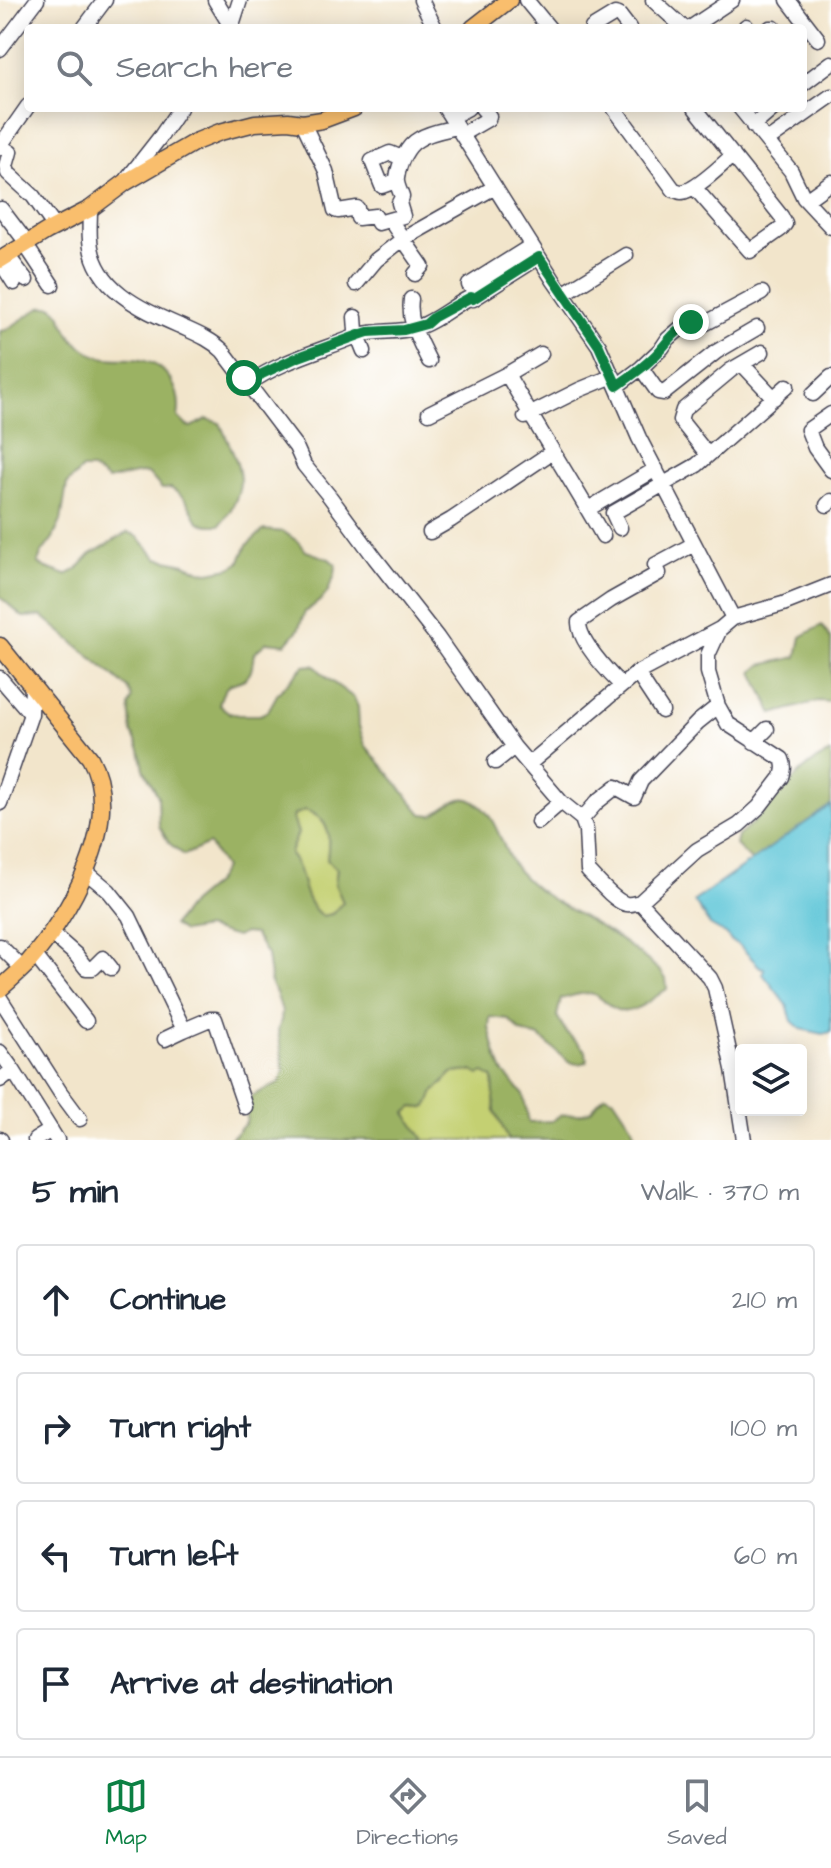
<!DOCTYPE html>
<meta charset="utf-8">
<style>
:root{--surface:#fff;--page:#f2f2f3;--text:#1f2937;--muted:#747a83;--line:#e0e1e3;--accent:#0b8043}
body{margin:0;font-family:"Architects Daughter",sans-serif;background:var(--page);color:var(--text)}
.controls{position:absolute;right:24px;bottom:24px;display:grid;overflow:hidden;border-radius:8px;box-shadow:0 4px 20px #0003}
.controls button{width:72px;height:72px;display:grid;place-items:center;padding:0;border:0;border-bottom:2px solid var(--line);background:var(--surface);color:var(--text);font:40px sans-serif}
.stop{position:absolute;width:24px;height:24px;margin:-18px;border:6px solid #0b8043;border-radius:50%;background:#fff}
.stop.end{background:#0b8043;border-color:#fff;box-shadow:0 2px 8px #0008}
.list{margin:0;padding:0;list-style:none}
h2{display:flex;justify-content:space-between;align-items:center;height:104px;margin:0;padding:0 32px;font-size:34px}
h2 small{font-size:26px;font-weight:400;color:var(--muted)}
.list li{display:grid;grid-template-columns:52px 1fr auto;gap:24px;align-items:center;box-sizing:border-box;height:112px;margin:0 16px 16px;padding:0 16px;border:2px solid var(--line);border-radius:8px}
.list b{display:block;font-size:30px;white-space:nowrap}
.list em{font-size:26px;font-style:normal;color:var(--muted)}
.icon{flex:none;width:44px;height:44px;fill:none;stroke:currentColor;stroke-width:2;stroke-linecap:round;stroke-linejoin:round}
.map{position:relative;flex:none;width:831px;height:1140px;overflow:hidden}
.search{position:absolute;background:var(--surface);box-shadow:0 4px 20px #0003;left:24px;right:24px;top:24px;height:88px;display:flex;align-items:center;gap:20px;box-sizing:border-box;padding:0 28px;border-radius:8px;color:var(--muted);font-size:30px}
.sheet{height:616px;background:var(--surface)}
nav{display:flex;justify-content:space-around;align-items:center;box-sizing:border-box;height:112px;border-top:2px solid var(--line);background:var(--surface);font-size:22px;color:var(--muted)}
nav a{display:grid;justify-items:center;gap:4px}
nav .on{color:var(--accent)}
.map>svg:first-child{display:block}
.green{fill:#c4d072;stroke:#737956;stroke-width:2}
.forest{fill:#9bb264;stroke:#5e6a50;stroke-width:2;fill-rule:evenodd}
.water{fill:#5cc5d7;stroke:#3f7489;stroke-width:2}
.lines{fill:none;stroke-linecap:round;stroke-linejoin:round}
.minor-casing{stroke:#413f51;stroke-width:17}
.major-casing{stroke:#413f51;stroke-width:19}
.minor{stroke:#fff;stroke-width:14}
.major{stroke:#f9be6d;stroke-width:16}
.route{stroke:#0b8043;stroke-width:10}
</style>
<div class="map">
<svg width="831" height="1140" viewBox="0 0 831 1140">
<rect width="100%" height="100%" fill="#fff"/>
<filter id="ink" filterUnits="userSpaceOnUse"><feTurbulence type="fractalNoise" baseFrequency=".0125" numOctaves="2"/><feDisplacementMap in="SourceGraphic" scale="16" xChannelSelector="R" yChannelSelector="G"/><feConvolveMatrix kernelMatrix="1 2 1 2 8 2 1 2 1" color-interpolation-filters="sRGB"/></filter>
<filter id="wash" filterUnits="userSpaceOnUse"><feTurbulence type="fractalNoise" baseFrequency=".006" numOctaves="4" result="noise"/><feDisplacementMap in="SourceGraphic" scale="32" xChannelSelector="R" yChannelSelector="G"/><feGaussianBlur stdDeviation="1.8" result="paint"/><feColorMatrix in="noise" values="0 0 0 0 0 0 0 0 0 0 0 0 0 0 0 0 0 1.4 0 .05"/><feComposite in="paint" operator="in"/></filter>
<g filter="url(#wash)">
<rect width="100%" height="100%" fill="#f2e5cb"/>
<path class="green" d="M305,810c26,9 25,26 22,50l10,9 -2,15 8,18 -11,12 -10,2c-24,-18 -15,-42 -32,-61l1,-5 7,-17 -5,-14 1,-4z
M472,1071l12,2 9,5 2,34 14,28h-85l-18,-27 7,-6 10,1 5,-3 6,-13 18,-19z"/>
<path class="forest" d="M52,306c13,10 11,20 20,31 4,6 14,13 19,16 16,9 33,4 50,7 26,5 42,31 37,57l9,9 4,1 16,-8 13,4c18,43 34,60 0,102 -29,1 -21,-7 -34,-24 -3,-5 -10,-9 -15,-13l-9,1 -13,-15 -9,-1 -32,7 -16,-11h-10l-15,15 -6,37 -8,17 -12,16 -3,9 8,5 20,7 10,-5 15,-16 37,-22 9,4 20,22 28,6 15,7 9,1 21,-4 9,-5 8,-18 17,-15 20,2 16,11 6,8 23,8 7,6 -1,10 -8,18 -6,7 -16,12 -7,18 -12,14 -19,-2 -13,11c-1,6 -1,14 -4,20 -9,16 -24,0 -31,32l11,8 9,2h21l8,-4 10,-18 26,-27 10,-1 13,13 27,20 4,9 1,19 6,19 57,69 11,1c10,-6 25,-21 38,-15 28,13 30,52 47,71 19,22 41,32 65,46 24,13 57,36 77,54l6,8 1,10c-11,7 -26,20 -40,22 -14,3 -22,-13 -34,-17 -10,-3 -23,3 -32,5l-4,17 9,16 20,19 1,11 -9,2 -9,-2 -29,-25 -19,-5 -13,-13 -18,-2 -1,10 7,28 7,17 20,22 6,28 23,-1 9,-6 19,-1 10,-3 15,-16 9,4 18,27 4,14h-127l-14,-28 -2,-34 -9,-5 -5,2 -7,-4 -20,2 -18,19 -6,13 -4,3 -11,-1 -7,6 18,27h-195l17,-17 3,-24 4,-4 26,-12 5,-11 -6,-42 3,-9 1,-10 -6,-18 -5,-8 -4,-30 -13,-21 -9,-1 -9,4 -30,-9 -23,4 -10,-7 18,-22 24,-20 9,-15 -15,-24 -25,11 -15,-12 -10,-17 -1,-30 -14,-27 -4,-19 -8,-17 -3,-26 3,-9 -4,-10 -86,-72 -19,1 -23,-20v-266l6,-1 35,-23zM305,810c26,9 25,26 22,50l10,9 -2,15 8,18 -11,12 -10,2c-24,-18 -15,-42 -32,-61l1,-5 7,-17 -5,-14 1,-4z
M822,625l9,14v63l-13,-1 -45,13 -20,-42 8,-7 36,-8 4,-20z
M831,753v52l-79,56 -16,-16 2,-9c30,-22 59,-72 93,-83z"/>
<path class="water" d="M831,805v227l-8,2 -22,-5 -9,-8 -5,-16 -24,-31 1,-6 -4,-1 -20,-21 -10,-6 -3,-5 -17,-10 -16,-24z"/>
</g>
<g filter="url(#ink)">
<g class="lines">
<g class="minor-casing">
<path id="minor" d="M215,0l17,28
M421,0l14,28
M526,0l23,28
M653,0l31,28
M788,0l30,39
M746,26l1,2
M84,28l21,-28
M231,28l9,-28
M592,28l23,-14 4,1 10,13
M690,28l42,-28
M770,28h4
M0,49l37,-49
M803,84l28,-21
M28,106l-28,40 10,6 -4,14 2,7 25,23 22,31
M445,108l109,173 45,65 40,92 94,180
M614,108l60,82c3,0 5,2 7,2 13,0 42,-28 52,-37
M740,108l51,63 13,27 27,29
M451,117l17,-9
M303,123l23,48 9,39 3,1 19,-3 1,10 17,-2 3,7 25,-7 -4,-13 3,-6c-2,-6 -6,-13 -5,-19 2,-14 9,-32 22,-39 11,-7 26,-9 38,-12
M753,126l21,-18
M462,134l26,-15 1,-3 -7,-8
M767,141l64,-45
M128,178l33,-42 19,-28
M396,181l-14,5 -10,-25 18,-8 12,5
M694,187l56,64 31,-22 4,-5 -4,-8 -86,-108
M806,200l25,-18
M1,209l26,34
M90,209c0,10 -1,21 0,31 4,49 51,69 90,86 15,7 31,13 43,25l73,96 8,18 26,32 45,61 62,79 77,110 47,55 21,17 4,11 2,41c8,8 26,30 38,33 5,1 9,-1 14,-2l57,-52 42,-25 20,-18 23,-30c2,-7 3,-11 0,-18l-54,-35 -10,-18 -10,-34v-17l12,-26
M25,244l27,41
M7,255l19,25
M0,261l14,22
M415,274l7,-8 -19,-27 92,-52
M356,284l20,-24 27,-21 -13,-19
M469,285l62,-39
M563,294l63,-39
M411,299c-3,24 8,41 18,62
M355,317l1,14 8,20
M742,364l32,34
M641,368l17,24 6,1 52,-41 41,-24
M507,374l34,-20
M248,384c34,-24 73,-33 111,-49 18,-5 37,-2 56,-7 19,-5 37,-22 56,-31l2,2 66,-42
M617,386l24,-18 21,-20 6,-9 14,-12 9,-5 15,1 56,-30
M813,394l18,-17
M429,413l78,-39c31,55 65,107 96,162
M831,414l-23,16 7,18 16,22
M525,417l54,-27 34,-14
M708,455l-28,-35 3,-10 48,-40 31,-18
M827,505l4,-4
M588,509l68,-40
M620,528l-7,-15 84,-48 90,-79
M430,532l21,-12 101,-68
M637,673l25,38
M0,678l31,36
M621,685c-13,-13 -43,-45 -42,-63l32,-22 48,-27 -4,-8 39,-21
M754,742l13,-13
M495,762l19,-15
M529,764l108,-91 83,-44 13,-11 50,-14 48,-19
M0,803l31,-89 1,-29
M582,819l15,-17 19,-15 18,10 7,-16 57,-59 20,-16
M538,822l23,-20
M85,871l24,20 20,25 55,114 26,-11h5l30,88
M640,902l70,76 5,10 18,81 11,71
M51,933l25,22 10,13h7l10,-10 8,10
M0,946l22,22
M34,954l52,67
M0,998l60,94 20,27
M165,1039l19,-9
M0,1052l13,18 -13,10
M13,1070l44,70
M0,1139l1,1
M35,1140l16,-10"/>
</g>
<g class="major-casing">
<path id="major" d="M473,28l36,-28
M0,260l47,-29 43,-22 36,-27 69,-40 25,-10 35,-9 33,-2 15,2 19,-3 32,-12
M0,646l90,112c35,63 -21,158 -63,206 -9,9 -18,17 -27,25"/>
</g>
<use href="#minor" class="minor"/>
<use href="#major" class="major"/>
</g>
</g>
<g class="lines" filter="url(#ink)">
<path class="route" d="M244,378l4,6 14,-10 34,-16 63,-23 9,-3 36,-2 22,-6 8,-7 37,-20 2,2 66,-42 60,89 18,40c15,-11 33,-23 45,-38 11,-13 14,-17 29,-26"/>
</g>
</svg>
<div class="controls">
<button><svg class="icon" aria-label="layers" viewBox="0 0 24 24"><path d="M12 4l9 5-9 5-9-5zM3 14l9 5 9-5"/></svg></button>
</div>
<div class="stop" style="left:244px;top:378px"></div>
<div class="stop end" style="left:691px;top:322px"></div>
<div class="search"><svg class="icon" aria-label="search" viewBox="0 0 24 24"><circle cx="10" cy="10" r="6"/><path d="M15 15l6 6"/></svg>Search here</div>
</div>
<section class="sheet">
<h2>5 min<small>Walk · 370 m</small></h2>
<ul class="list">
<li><svg class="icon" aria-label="ahead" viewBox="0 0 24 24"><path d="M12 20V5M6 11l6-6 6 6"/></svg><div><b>Continue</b></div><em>210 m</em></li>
<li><svg class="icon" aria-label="right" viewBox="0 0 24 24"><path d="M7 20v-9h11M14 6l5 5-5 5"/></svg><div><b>Turn right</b></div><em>100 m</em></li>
<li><svg class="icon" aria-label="left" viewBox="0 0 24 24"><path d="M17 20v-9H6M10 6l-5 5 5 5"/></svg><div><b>Turn left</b></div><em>60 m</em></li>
<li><svg class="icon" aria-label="arrive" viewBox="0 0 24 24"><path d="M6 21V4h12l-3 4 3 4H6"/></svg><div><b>Arrive at destination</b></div></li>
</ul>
</section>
<nav>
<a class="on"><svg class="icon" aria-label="map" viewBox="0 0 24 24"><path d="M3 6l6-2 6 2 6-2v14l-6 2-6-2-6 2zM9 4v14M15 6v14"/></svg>Map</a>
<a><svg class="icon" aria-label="directions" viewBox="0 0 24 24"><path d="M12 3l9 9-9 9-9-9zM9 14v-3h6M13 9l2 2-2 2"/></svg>Directions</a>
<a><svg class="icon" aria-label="saved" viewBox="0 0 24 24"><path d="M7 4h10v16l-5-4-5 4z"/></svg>Saved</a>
</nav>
